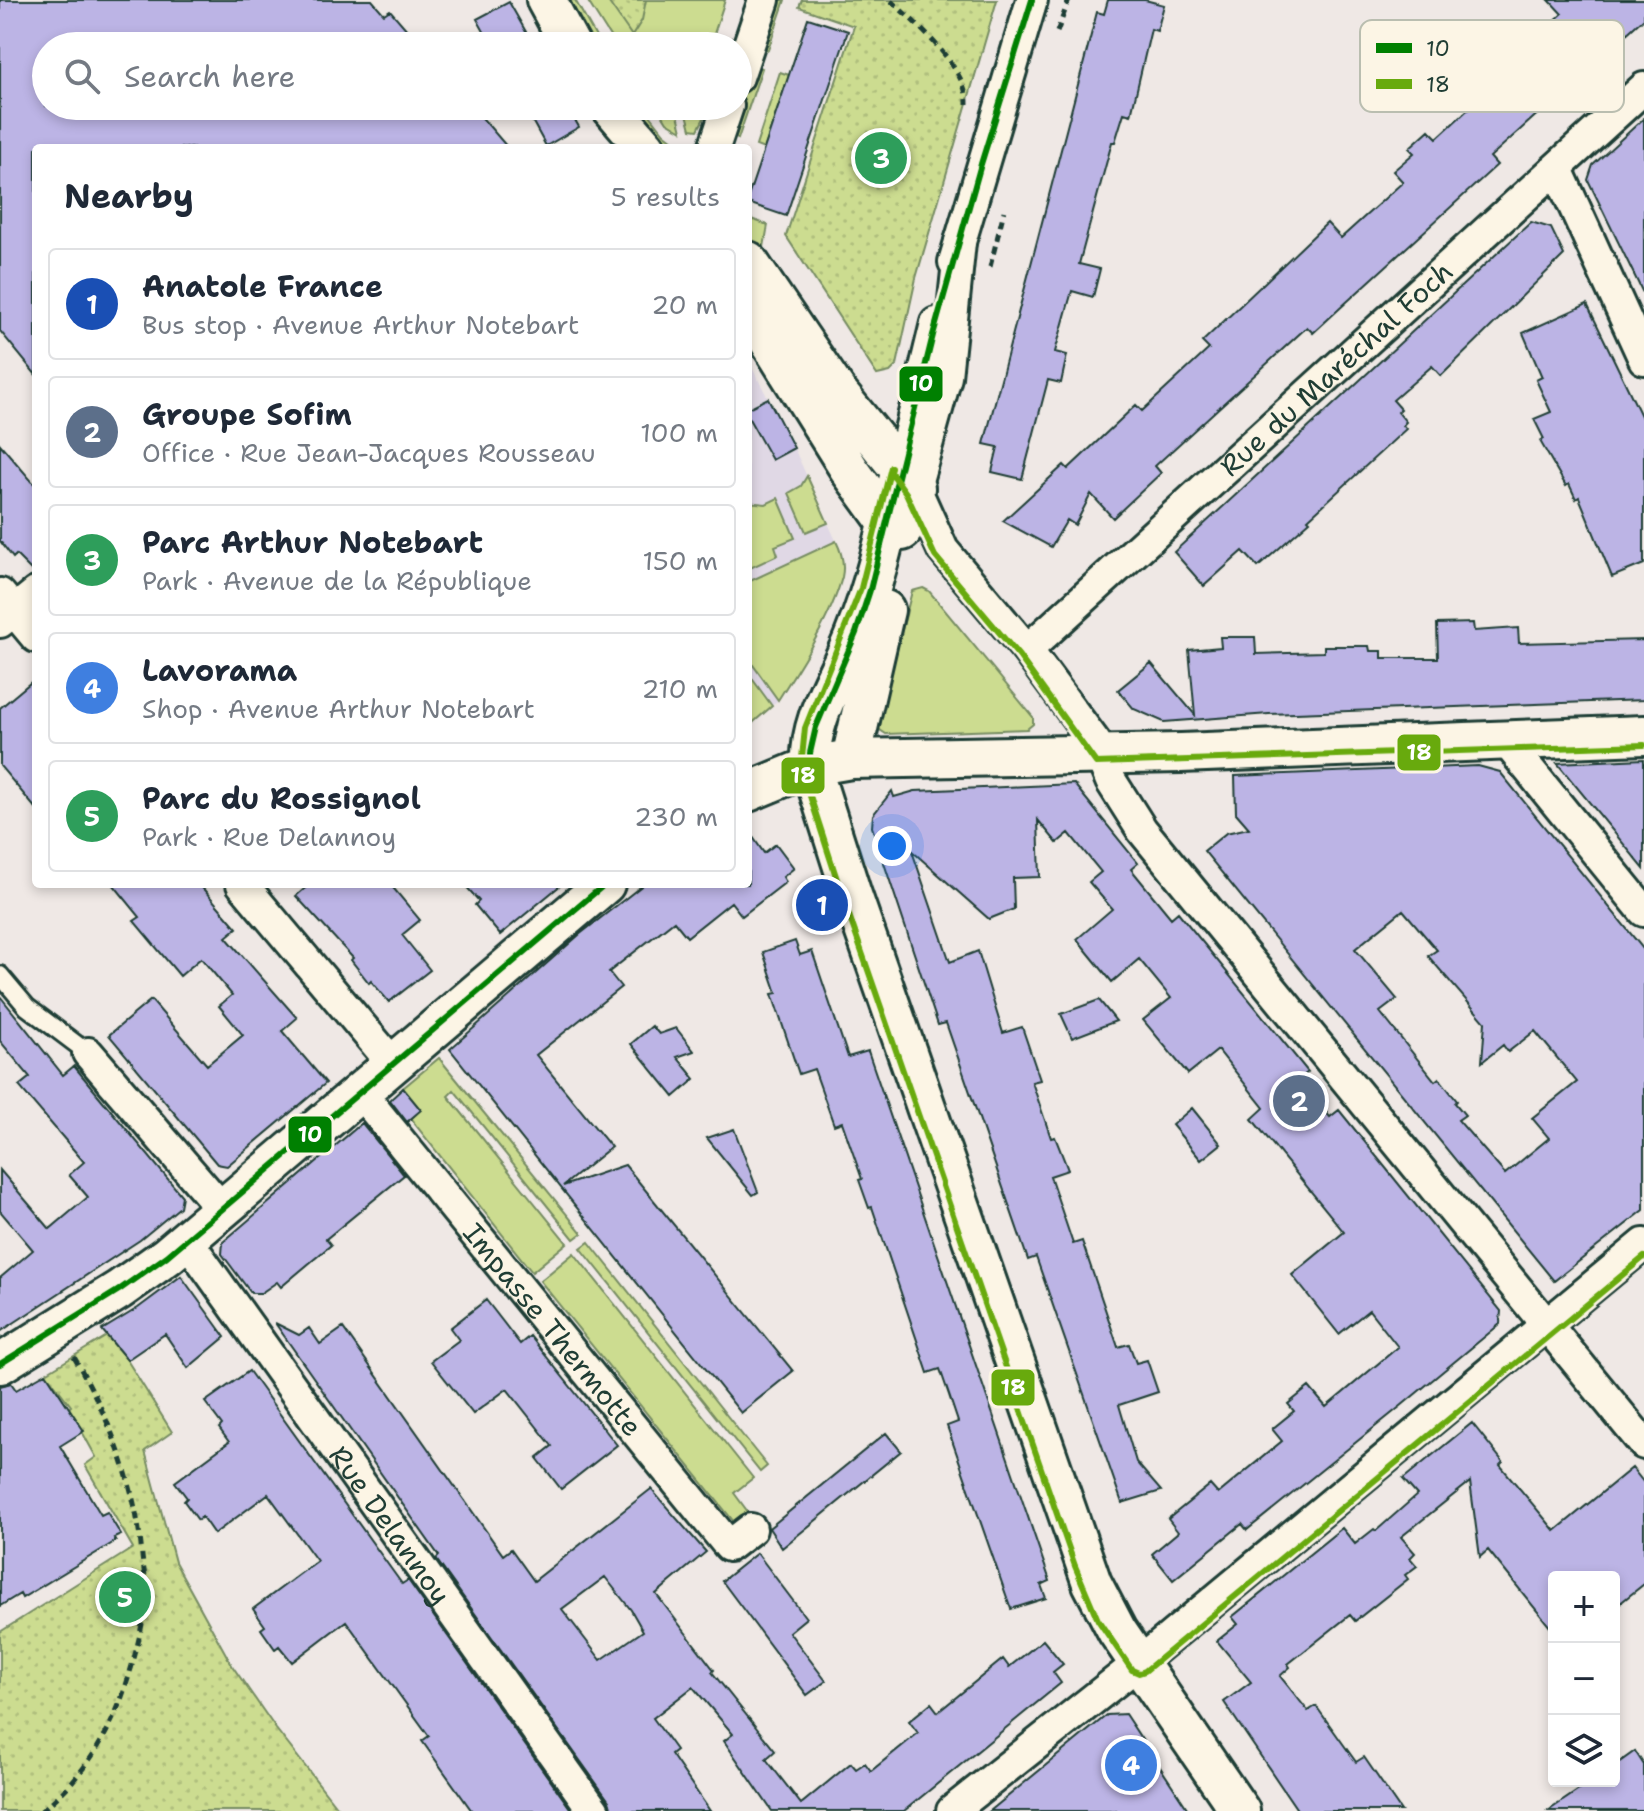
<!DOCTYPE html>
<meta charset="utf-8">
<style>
:root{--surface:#fff;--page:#f2f2f3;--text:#1f2937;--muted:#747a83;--line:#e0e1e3;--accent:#d93025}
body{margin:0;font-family:"Shantell Sans",sans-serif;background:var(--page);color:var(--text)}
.controls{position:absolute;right:24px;bottom:24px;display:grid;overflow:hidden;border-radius:8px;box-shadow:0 4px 12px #0003}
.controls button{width:72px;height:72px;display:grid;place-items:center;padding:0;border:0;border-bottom:2px solid var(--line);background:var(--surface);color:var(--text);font:40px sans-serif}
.you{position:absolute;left:892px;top:846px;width:28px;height:28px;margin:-20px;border:6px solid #fff;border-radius:50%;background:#1a73e8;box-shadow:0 0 0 12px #1a73e833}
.badge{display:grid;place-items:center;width:52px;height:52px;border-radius:50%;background:var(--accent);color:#fff;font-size:26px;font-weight:700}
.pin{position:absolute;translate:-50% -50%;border:4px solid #fff;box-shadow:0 2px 8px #0006}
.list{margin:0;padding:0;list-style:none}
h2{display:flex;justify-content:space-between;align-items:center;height:104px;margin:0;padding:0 32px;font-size:34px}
h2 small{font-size:26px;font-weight:400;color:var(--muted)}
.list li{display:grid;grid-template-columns:52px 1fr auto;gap:24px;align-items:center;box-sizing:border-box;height:112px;margin:0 16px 16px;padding:0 16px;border:2px solid var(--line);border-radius:8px}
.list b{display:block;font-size:30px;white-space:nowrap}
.list p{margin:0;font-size:26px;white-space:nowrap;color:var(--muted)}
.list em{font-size:26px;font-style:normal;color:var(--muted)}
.icon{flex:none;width:44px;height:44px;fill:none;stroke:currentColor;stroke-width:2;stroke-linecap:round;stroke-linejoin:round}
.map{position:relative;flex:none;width:1644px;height:1811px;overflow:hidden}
.search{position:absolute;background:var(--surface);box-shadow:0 4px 12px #0003;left:32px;top:32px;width:720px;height:88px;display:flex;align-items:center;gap:20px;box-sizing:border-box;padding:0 28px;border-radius:44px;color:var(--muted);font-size:30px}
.panel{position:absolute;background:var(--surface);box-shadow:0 4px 12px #0003;left:32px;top:144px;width:720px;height:744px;border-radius:8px}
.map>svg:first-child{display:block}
.built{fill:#e0d8e5}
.grass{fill:#ccdc90;stroke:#768c62;stroke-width:2}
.park{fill:url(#park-dots);stroke:#768c62;stroke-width:2}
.building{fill:#bcb4e5;stroke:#1f3d34;stroke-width:2;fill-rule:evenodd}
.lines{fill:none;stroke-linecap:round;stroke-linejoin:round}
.service-casing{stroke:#1f3d34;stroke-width:22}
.minor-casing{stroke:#1f3d34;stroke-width:36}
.tertiary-casing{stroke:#1f3d34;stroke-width:44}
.path{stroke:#1f3d34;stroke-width:5;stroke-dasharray:8 6;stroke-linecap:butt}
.service{stroke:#fcf5e5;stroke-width:16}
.minor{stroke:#fcf5e5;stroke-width:30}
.tertiary{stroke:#fcf5e5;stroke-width:38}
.bus-1-casing{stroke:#fcf5e5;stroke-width:12}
.bus-2-casing{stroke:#fcf5e5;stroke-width:12}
.bus-1{stroke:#008001;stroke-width:6}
.bus-2{stroke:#68aa0d;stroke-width:6}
.labels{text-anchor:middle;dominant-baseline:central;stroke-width:7;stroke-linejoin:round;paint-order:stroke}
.street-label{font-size:28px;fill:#1f3d34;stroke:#fcf5e5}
.key{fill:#fcf5e5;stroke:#babeb0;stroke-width:2}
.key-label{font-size:22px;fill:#1f3d34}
.line-badge{stroke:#fcf5e5;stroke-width:3}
.badge-label{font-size:22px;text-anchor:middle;font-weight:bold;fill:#fff}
</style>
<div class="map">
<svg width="1644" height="1811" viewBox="0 0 1644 1811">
<defs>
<pattern id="park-dots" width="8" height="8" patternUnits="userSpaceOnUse" patternTransform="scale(2)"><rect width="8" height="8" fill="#ccdc90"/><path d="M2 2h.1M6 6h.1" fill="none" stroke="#afbe7d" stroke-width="1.8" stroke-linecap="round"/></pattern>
</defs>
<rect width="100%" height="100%" fill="#efe8e5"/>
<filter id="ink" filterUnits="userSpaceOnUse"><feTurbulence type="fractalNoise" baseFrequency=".0125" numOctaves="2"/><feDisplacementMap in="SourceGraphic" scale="16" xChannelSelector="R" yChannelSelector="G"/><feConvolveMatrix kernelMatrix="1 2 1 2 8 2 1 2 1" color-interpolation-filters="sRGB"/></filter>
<g filter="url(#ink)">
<path class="built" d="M748,360l46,88 49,108 -1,20 -19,45 -24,45 -21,34 -30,27z"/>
<path class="grass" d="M563,0h12l26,46h-13z
M587,0h138l-15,46h-94z
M773,0h12l-17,50 -11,-4z
M752,64l10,4 -24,71 -10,-5z
M780,72l9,3 -25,74 -8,-3z
M629,106h14l21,27 18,14 -18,-2z
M657,106h19l6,25 -15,-9z
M685,106l21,8 -8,16 -7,-1z
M748,218l20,7 -7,39 -13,-18z
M807,476l21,47 -22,9 -17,-39 12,-7z
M778,498l17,40 -20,8 3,9 -30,14v-67l18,2z
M836,541c6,12 9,23 6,36 -11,41 -41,87 -64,123l-25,-35 -5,2v-85z
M923,588l6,3 104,126v7l-6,5 -141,5 -9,-6 35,-137z
M748,673l24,33 -24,21z
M439,1058l143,175 -8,6 -120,-149 -6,6 119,147 -35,29 -121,-153 9,-9 -17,-22z
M589,1242l178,224 -7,6 -179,-224z
M574,1253l179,225 -19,15 14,19 -14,10 -194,-241z"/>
<path class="park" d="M607,0h39l-4,20 -10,16z
M802,0h195l-81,278 -19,87 -7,7 -13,3 -91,-139 68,-210 -55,-19z
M107,1336l20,24 45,72 -27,19 30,111 58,105 43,62 64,82h-340v-179l133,-84 -48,-83 11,-8 -27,-49 2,-2 -25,-33z"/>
<path class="building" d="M0,0h372l12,14 6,-4 31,36h-375v60h426l36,42h-472v227l-36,-44z
M1108,0h37l19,5 -7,26 -6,-2 -20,86 -7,-2 -9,29h-3l-33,122 21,5 -7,28 -21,-6 -17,61 12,3 -6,28 -13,-3 -26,99 -30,-7 6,-25 -14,-3 113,-432 7,2z
M1549,0h95v18l-154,139 7,8 -159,145 -25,23 -6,-6 -152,139 6,7 -48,45 -22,-24 -16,31 -8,-5 -16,27 -48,-26 61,-56 4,4 68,-64 6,6 67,-62 -7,-7 125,-119 14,15 62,-56 -10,-11 21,-18 -5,-5 20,-18 8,8 63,-58 -3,-2 21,-19 -3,-3 47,-42z
M509,2l25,44h-42l-15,-27z
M808,18l40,13 -62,185 -38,-13v-6z
M524,106h43l12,21 -33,19z
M1644,118v177l-56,-115 5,-15z
M1531,222l20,6 13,27 -123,121 -9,-10 -39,34 8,9 -3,3 8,10 -3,3 3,4 -98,90 2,2 -52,46 -15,-16 -39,35 -30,-34z
M1587,304l57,118v142l-32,13 -33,-80 -3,2 -7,-15 -3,2 -26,-45 4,-2 -10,-20 17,-7 -15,-32 6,-3 -19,-44z
M768,398l26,50 -22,12 -24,-43v-9z
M0,444l36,42v89l-20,-20 -3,3 -13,-17z
M1473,623l1,8 44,-3 1,15 125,-3v60l-375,14 -105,8 -30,-13 -16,-19 33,-27 44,52 -6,-65 32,-3 -1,-10h35l1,17 68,-2v-6h45l1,5h12v7h56l-1,-34z
M36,678v131l-36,-43v-58z
M1644,759v110l-87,-106z
M1478,766l22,6 144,178v260l-90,71 -350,-430 22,-18 23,-5 -13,-15 -1,-37zM1403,910l34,40 -9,6 57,66 -3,40 21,-17 5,7 27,-21 42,51 -45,36 17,20 -44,36 -47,-54 7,-5 -10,-12 2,-2 -18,-23 -4,3 -55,-69 17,-13 -42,-50z
M1074,784l64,79 -7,6 40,49 7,-6 130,160 -8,7 30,38 9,-7 162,201 -1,13 -99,82 -154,124 -5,-6 -69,56 -21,-26 26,-22 -10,-13 42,-34 8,9 64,-53 -10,-12 22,-18 -6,-7 21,-17 17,20 72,-60 -29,-37 -30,24 -47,-59 52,-43 -92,-113 12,-11 -46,-58 -30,24 -45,-54 28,-22 -32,-39 -27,23 -35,-43 35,-30 -23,-27 12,-10 -32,-39 -12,10 -19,-23 2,57 -27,1 1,31 -25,10 -77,-68 38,111 28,-11 25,82 19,-6 18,53 -8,2 19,56 4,-1 13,33 -18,6 23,68 9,-3 36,106 11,-3 7,19 11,-3 11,32 -39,13 17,57 25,29 -39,12 -86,-246 -8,3 -82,-237 -8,2 -66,-198 1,-12 19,-24 2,6 21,-6z
M748,830l16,23 12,-9 18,24 -11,9 3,5 -44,34 -11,-14 -44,35 -13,-16 -65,51 12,15 -85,68 75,92 -48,39 62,-21 168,206 -52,42 -291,-364 129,-114 65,-51h104z
M113,884h86l38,44 -11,9 71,81 -15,13 44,52 -99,83 -10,-2 -108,-129 42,-35 56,65 36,-30 -24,-29 13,-11 -31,-37 -21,18 -46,-55 6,-4z
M310,884h80l30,36 -18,15 28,35 -41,32 -18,-21 -2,2 -18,-23 2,-2 -57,-62z
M464,884h98l-62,51 -25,-30 4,-4z
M795,941l5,14 12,-4 36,106 20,-6 182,530 -9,4 5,13 -35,11 -64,-183 11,-4 -9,-27 -9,-26 -12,4 -56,-166 -3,1 -10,-28 3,-1 -20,-57 -8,3 -20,-56 -15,5 -27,-80 5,-1 -14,-41z
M0,996l63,79 11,-9 108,130 -2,11 -40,33 -140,92v-54l33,-28 -33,-39v-41l50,59 38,-32 -19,-22 15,-13 -65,-76 11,-9 -30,-36z
M1099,1000l17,21 -44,17 -11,-24z
M652,1026l7,8 17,-6 18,23 -17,6 18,22 -21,18 -43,-53z
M403,1088l18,22 -14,12 -17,-22z
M1192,1108l29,36 -20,16 -29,-35z
M362,1123l42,52 -78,64 5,6 -50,42 -4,-5 -16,11h-10l-29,-39 1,-12z
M734,1129l24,63 -5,3 -46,-57z
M181,1276l44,61 -37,31 -23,-34 -38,26 -25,-30 36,-22z
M486,1300l34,44 10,-8 87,109 -56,44 -24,-31 15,-12 -45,-57 -34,25 -42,-53 28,-21 -9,-12z
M275,1323l24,12 10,-7 11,16 23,-16 160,227 8,-6 23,32 117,-92 55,63 -50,42 58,76 -2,2 63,79 -9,8 35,45 50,-41 5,6 9,-6 6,8 47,-38 -9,-12 22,-18 7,9 65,-53 6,8 34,-27 20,24 -10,8 8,11 -157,128h-132l-48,-70 9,-7 -40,-47 -40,31 23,32 -5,4 39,57h-98l-3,-10 -173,-242 3,-3zM605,1577l26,33 12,21 -42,29 -39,-51z
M249,1371l153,213 6,-4 164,231h-100l-50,-70 7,-5 -83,-115 -54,41 -13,-16 -4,3 -14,-20 4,-3 -12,-17 64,-48 -49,-67 -54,40 -12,-17 -4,3 -14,-19 3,-3 -12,-16 54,-40 -10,-14 3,-3 -17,-23z
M46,1373l38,58 -24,15 41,69 6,-3 14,23 -7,3 2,3 -94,57 -2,-4 -20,12v-220l11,-3 5,7z
M1472,1423l31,39 -3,3 55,66 77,-63 12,15v101l-30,24v-31h-60v55l-66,-82 -8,7 -10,-75 -69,55 14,16 -5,5 7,8 -12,9 3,4 -53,42 -5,-6 -62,49 2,3 -10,9 28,35 8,-5 40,56 8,-5 37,54h-103l-74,-109 27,-20 -34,-41 21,-17 -6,-7 110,-89 13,16 19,-15 2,2 41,-36 -14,-16z
M886,1433l15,18 -119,97 -13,-20z
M757,1553l49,65 -17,14 37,49 -19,14 -85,-114z
M1125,1714l64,97h-199l117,-96z
M1635,1751l9,14v46h-96l44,-30h22v-15z"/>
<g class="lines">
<g class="service-casing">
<path id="service" d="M0,975l27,32 61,46"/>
</g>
<g class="minor-casing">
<g id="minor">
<path d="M738,77l26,-77"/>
<path d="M714,148l14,-42"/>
<path d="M1557,169l87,190"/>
<path d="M960,242l-14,135 -31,111 28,62 84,100 68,92 16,39 31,49 502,614"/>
<path d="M954,262l78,-262"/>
<path d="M903,459l33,-136"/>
<path d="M0,594l36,43"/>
<path d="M0,622l36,-29"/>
<path id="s1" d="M1027,650l617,-562"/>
<path d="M1506,741l138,170"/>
<path d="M242,884l151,180"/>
<path d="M88,1053l135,157"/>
<path id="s2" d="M360,1092l369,454 22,-17"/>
<path id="s3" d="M187,1240l407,571"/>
<path d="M952,1811l187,-148 505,-419"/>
</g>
</g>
<g class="tertiary-casing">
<path id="tertiary" d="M546,0l25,46
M610,106l36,42
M748,261l89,131 78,96
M748,307l103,165 37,51 14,8
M901,469c-13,54 -24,110 -45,162 -16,44 -48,86 -45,135l40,126 241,691 25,48 123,180
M851,759l34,-149
M748,792l63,-26 40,-7 330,-6 463,-18
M0,1364l119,-74 48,-34 438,-372"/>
</g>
<path class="path" d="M891,1c25,22 77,68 76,103
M1057,32l12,-32
M990,267l14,-56
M41,1811c43,-34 70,-78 86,-129 9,-29 17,-59 19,-89 1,-12 -3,-25 -4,-37 -6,-72 -32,-137 -68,-199"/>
<use href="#service" class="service"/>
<use href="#minor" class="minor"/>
<use href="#tertiary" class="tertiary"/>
<g class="bus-1-casing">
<path id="bus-1" d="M811,766l-1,-13 6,-26 40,-94 14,-43 63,-255 48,-171 51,-164
M0,1364l119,-74 48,-34 438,-372"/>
</g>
<g class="bus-2-casing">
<path id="bus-2" d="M891,467l-30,121 -56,140 -4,40 41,127 233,671 23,54 34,50 7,3 6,-2 499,-414
M893,475l13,18 29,63 84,100 77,107 548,-18"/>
</g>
<use href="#bus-1" class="bus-1"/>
<use href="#bus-2" class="bus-2"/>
</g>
</g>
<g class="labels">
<g class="street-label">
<text stroke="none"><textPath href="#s1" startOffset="418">Rue du Maréchal Foch</textPath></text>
<text stroke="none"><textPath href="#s2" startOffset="306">Impasse Thermotte</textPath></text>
<text stroke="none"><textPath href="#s3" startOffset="350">Rue Delannoy</textPath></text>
</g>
</g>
<rect x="1360" y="20" width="264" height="92" rx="12" class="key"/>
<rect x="1376" y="43" width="36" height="10" fill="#008001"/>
<rect x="1376" y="79" width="36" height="10" fill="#68aa0d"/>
<g class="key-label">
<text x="1426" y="56">10</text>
<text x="1426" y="92">18</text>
</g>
<g class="line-badge">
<rect x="898" y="365" width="46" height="38" rx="8" fill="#008001"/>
<rect x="1396" y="733" width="46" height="39" rx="8" fill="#68aa0d"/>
<rect x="780" y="756" width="46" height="39" rx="8" fill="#68aa0d"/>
<rect x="287" y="1115" width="46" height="39" rx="8" fill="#008001"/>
<rect x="990" y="1368" width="46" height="39" rx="8" fill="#68aa0d"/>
</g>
<g class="badge-label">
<text x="921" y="391">10</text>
<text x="1419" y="760">18</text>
<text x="803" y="783">18</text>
<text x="310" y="1142">10</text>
<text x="1013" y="1395">18</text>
</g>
</svg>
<div class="controls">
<button>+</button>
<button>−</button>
<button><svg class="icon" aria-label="layers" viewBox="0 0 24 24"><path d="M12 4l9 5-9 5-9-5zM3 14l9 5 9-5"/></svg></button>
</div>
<div class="you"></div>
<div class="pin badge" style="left:822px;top:905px;background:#1a4fb4">1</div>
<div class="pin badge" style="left:1299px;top:1101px;background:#5c6f8a">2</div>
<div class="pin badge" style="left:881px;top:158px;background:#2e9e5b">3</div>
<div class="pin badge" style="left:1131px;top:1765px;background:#3f7fe0">4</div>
<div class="pin badge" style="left:125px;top:1597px;background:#2e9e5b">5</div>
<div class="search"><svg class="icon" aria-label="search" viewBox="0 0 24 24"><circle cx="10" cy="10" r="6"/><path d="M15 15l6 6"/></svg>Search here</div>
<section class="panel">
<h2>Nearby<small>5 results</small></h2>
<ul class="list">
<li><span class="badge" style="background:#1a4fb4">1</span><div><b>Anatole France</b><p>Bus stop · Avenue Arthur Notebart</p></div><em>20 m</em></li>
<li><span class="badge" style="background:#5c6f8a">2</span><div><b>Groupe Sofim</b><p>Office · Rue Jean-Jacques Rousseau</p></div><em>100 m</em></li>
<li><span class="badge" style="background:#2e9e5b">3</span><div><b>Parc Arthur Notebart</b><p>Park · Avenue de la République</p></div><em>150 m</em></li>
<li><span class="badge" style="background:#3f7fe0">4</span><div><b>Lavorama</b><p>Shop · Avenue Arthur Notebart</p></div><em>210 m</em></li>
<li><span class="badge" style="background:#2e9e5b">5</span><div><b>Parc du Rossignol</b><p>Park · Rue Delannoy</p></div><em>230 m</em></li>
</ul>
</section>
</div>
